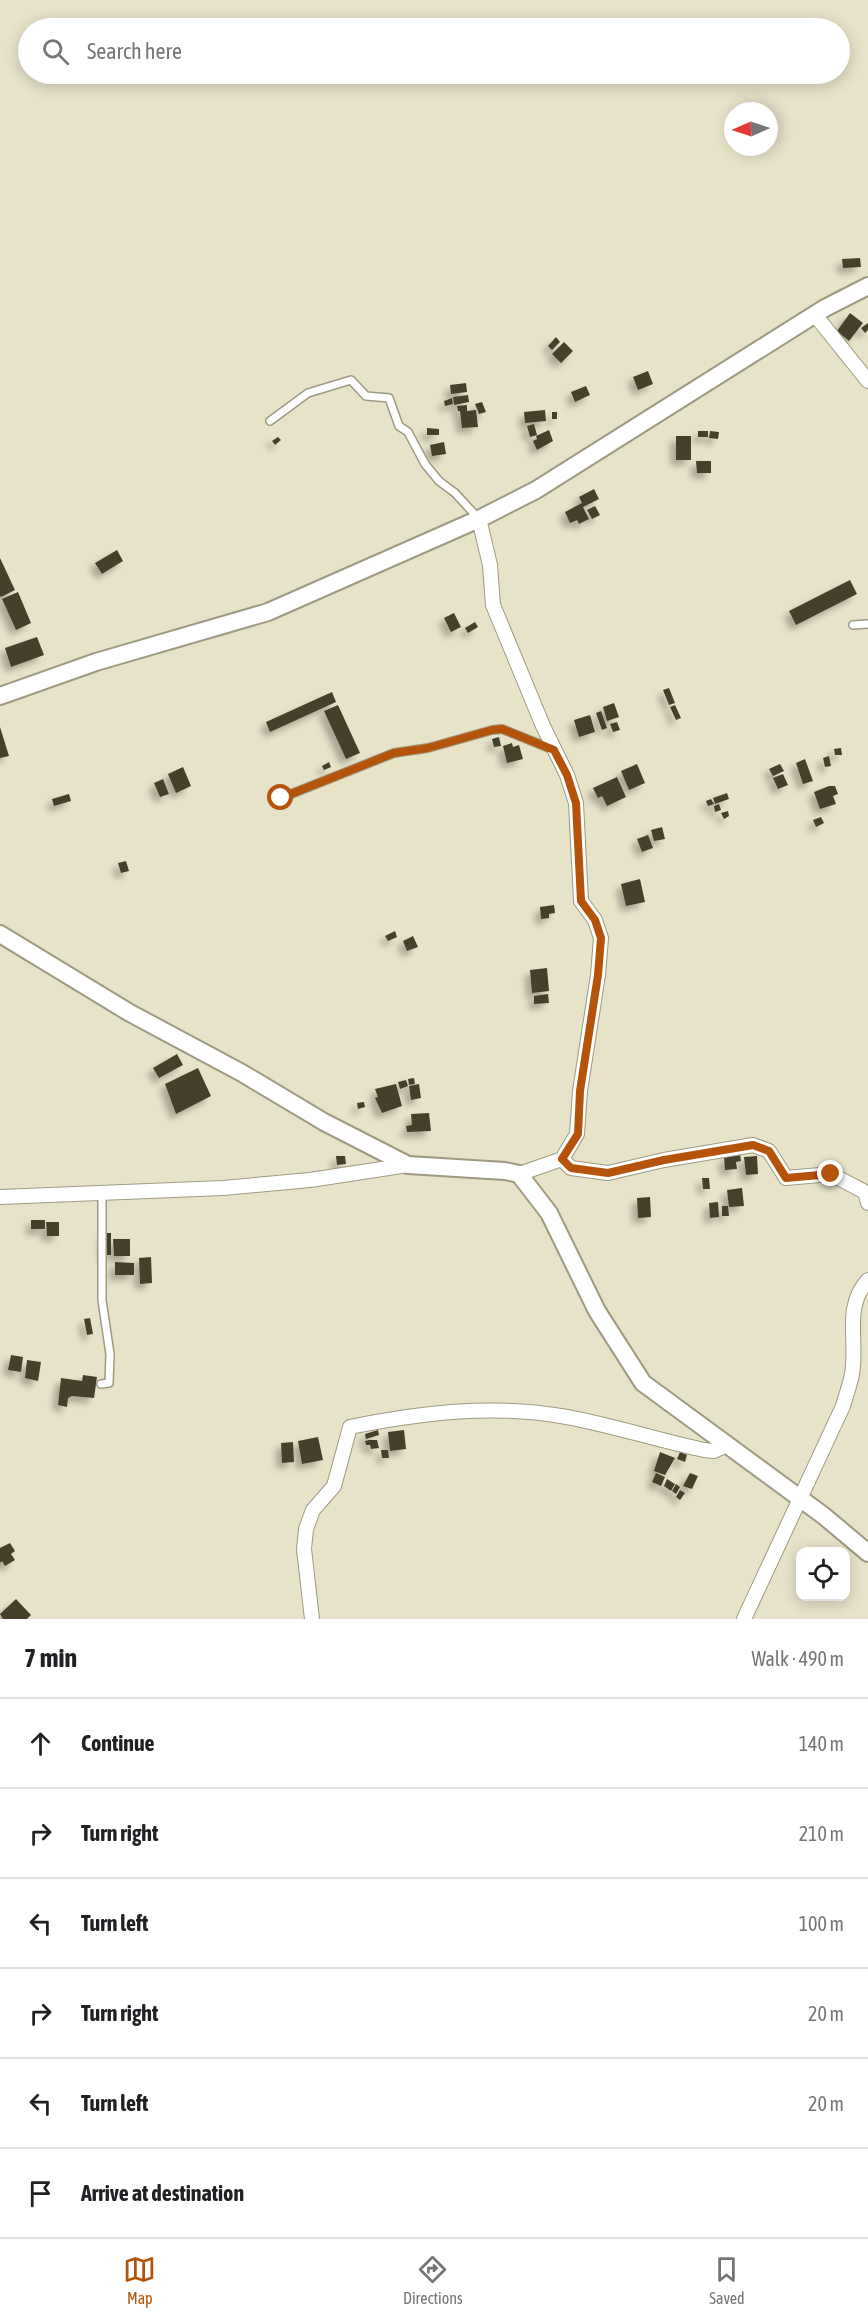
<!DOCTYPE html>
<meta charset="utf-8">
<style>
:root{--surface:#fff;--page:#f6f6f6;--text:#202124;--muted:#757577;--line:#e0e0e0;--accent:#b45309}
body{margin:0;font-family:"Asap Condensed",sans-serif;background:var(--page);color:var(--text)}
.controls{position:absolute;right:18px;bottom:18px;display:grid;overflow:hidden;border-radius:12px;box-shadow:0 3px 15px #0003}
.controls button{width:54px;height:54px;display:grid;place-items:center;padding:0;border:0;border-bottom:2px solid var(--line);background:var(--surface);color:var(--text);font:30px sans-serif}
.compass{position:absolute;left:724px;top:102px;width:54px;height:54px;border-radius:50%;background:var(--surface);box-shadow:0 3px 15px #0003;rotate:267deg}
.stop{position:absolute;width:18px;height:18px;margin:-14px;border:4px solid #b45309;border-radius:50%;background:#fff}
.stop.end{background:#b45309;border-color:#fff;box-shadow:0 2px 6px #0008}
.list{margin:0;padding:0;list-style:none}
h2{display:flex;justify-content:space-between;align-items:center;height:78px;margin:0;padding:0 24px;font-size:26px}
h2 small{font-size:20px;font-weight:400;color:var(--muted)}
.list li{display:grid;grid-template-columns:39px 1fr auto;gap:18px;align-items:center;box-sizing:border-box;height:90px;padding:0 24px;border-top:2px solid var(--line)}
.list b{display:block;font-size:22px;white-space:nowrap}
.list em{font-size:20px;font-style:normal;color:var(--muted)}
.icon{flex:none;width:33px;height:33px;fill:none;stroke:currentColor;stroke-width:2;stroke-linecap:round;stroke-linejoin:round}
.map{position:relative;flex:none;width:868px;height:1619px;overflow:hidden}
.search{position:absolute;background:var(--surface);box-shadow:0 3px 15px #0003;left:18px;right:18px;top:18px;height:66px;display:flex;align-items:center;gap:15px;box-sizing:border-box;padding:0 21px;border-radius:33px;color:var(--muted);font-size:22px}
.sheet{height:618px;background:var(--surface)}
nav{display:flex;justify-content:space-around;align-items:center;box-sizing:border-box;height:84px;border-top:2px solid var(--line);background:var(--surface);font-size:16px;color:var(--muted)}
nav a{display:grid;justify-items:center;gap:3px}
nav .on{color:var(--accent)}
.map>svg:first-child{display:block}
.building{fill:#45412b;filter:url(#shadow)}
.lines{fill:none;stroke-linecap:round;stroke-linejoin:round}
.service-casing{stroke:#9e9a81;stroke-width:10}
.minor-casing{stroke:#9e9a81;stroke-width:16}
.tertiary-casing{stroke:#9e9a81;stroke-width:20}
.service{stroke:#fff;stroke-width:7}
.minor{stroke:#fff;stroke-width:14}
.tertiary{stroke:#fff;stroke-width:16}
.route{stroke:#b45309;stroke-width:8}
</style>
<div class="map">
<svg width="868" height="1619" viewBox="0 0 868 1619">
<defs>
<filter id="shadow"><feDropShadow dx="-5.5" dy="5.5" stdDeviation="3" flood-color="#0004"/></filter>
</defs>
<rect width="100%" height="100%" fill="#e7e3c9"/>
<path class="building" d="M860,258l1,9 -18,1 -1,-9z
M850,313l13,10 -14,18 -12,-10z
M868,323v7l-3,3 -4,-5z
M556,337l4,5 -8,8 -4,-4z
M564,342l9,9 -12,12 -9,-9z
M648,371l5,13 -15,6 -5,-13z
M466,383l1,9 -16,2 -1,-9z
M586,386l4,9 -15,7 -4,-10z
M468,395l1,7 -15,3 -1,-8z
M452,398l1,6 -8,2 -1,-5z
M482,402l4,10 -7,2 -4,-10z
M467,405v6l9,-1 2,17 -16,1 -2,-17h-2l-1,-5z
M545,410l1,11 -21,2 -1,-11z
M552,412h5v7h-5z
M534,424l3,11 -7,2 -3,-11z
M427,428l12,1v6h-12z
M549,430l4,11 -16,9 -4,-9 4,-2 -1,-3z
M698,431h10v6h-10z
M710,431l9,1 -1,7 -9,-1z
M676,436h15v24h-15z
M278,437l3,3 -6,5 -3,-4z
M444,442l2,12 -14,2 -2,-11z
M696,461h15v12h-14z
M594,489l5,10 -16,8 6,12 -10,5 -2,-4 -7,3 -5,-11 17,-9 -3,-6z
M595,506l5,9 -8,4 -5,-9z
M117,550l6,11 -21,13 -7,-11z
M0,558l15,32 -14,7 -1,-1z
M850,580l7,14 -61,31 -7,-14z
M18,592l13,31 -15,7 -14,-31z
M454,613l7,14 -10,5 -7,-14z
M475,622l3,5 -10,6 -3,-5z
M37,637l7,18 -33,12 -6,-19z
M669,688l6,15 -6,2 -6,-15z
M332,692l4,10 -66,30 -4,-10z
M614,703l5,14 -12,4 -4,-14z
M338,705l22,48 -14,6 -22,-48z
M675,705l6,13 -5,2 -6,-13z
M601,711l6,17 -5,2 -6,-17z
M590,715l5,17 -16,5 -5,-17z
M617,722l3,8 -7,2 -3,-8z
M0,727l9,29 -9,2z
M499,737l2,9 -7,1 -2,-8z
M512,743l1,4 6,-2 4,14 -16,4 -4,-17z
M841,748l1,7h-7l-1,-6z
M829,756l2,10 -6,1 -2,-9z
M805,759l8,22 -10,3 -7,-21z
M329,762l2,5 -7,3 -2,-4z
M637,764l8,19 -16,7 -8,-19z
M780,764l4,7 -11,5 -4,-7z
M183,767l8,19 -15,7 -8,-19z
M783,774l5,11 -10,4 -5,-11z
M617,777l9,20 -19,9 -5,-10 -4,2 -5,-10z
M163,779l6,15 -9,3 -6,-14z
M829,786h6l3,8 -5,2 3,8 -16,5 -6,-17z
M727,793l2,6 -14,5 -2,-6z
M69,794l2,7 -17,5 -2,-7z
M711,799l3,5 -6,2 -2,-5z
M719,804l2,6 -6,2 -1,-6z
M728,811l1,5 -5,3 -3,-6z
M821,817l3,6 -8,4 -3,-7z
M662,827l3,12 -11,2 -3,-11z
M648,835l5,13 -11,4 -5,-13z
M126,861l3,10 -8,2 -3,-10z
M640,879l5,23 -19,4 -5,-22z
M554,905l1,8 -6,1v4l-8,1 -1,-12z
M395,931l2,6 -9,4 -3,-5z
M413,936l5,11 -11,4 -4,-10z
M547,968l2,23 -17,2 -2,-23z
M548,994l1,9 -15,1v-8z
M177,1054l6,11 -24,13 -6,-10z
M198,1068l13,28 -35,18 -11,-30z
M414,1078l1,6 -6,1 -1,-6z
M406,1080l2,6 -8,3 -2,-7z
M396,1084l6,22 -20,7 -7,-15 3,-1 -3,-8z
M419,1084l2,14 -10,2 -2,-14z
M364,1102l1,5 -7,2 -1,-6z
M429,1113l2,18 -24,1 -1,-6 6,-1 -1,-11z
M740,1154l1,7 -5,1 1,7 -12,1 -1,-13z
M336,1156h9l1,8 -9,1z
M757,1156l1,18 -12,1 -2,-18z
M702,1178h7l1,11h-7z
M742,1188l2,18 -15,1 -2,-17z
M650,1197l1,20 -13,1 -1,-20z
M718,1202l1,15 -9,1 -1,-15z
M722,1206h6l1,10h-7z
M31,1220h14v9h-14z
M46,1222h13v14h-12z
M104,1233h7v22h-7z
M113,1239h17v17h-16z
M151,1257l1,26 -12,1 -1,-26z
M115,1262l19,1v12h-19z
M90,1318l3,16 -6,1 -3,-16z
M11,1355l12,2 -2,15 -13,-2z
M27,1360l14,2 -3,19 -13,-3z
M83,1375l14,2 -3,21 -22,-2 -4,2 -1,9 -9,-2 3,-27 21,3z
M378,1430l1,5 -13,4 -1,-5z
M404,1430l2,19 -16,2 -2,-19z
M318,1437l5,23 -21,4 -4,-23z
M369,1440h8l2,8 -8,1 -1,-4h-4l-1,-4z
M293,1442l1,20 -12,1 -1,-20z
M381,1450h7l1,8h-7z
M660,1452l15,6 -10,17 -11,-4z
M680,1452l7,3 -2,7 -8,-3z
M656,1473l9,4 -4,9 -9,-4z
M690,1473l8,3 -6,13 -9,-3z
M667,1479l8,5 -4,7 -7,-5z
M676,1484l4,3 -4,7 -4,-3z
M680,1490l5,3 -5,7 -4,-3z
M10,1543l5,8 -4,3 4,6 -10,6 -3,-5 -2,2v-15z
M16,1599l15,16 -4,4h-24l-3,-5z"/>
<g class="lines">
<g class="service-casing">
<path id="service" d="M270,421l38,-28 43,-13 15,16 23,2 10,28 9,6 17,32 14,17 16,12 24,26
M853,625l15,-1
M281,798l113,-45 34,-5 64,-18 10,-1 52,21
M101,1384l8,-1 1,-29 -8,-54v-107"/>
</g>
<g class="minor-casing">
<path id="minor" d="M815,315l53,66
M479,519l11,46 3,40 50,121 24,49 9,28 5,98 14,19 6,18 -3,37 -18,116 -3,43 -15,25 -43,15
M562,1159l9,9 37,5 56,-13 89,-15 16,6 17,27 45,-4 34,18 3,11
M0,1197l223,-9 87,-8 98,-15
M312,1619l-8,-70 2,-20 7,-19 21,-24 16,-59c69,-14 141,-23 211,-11 48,8 95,24 143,34l10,1 13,-6
M744,1619l99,-213c3,-11 7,-21 9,-32 6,-33 -9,-67 16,-94"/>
</g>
<g class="tertiary-casing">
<path id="tertiary" d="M0,696l96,-34 172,-50 211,-93 57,-29 289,-182 43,-22
M0,934l130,79 112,60 82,49 84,43 97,6 14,3 30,39 48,98 46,72 181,133 44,37"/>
</g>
<use href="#service" class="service"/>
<use href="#minor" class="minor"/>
<use href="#tertiary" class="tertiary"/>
</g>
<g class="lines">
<path class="route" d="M281,798l113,-45 34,-5 64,-18 10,-1 52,21 13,25 9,28 5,98 14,19 6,18 -3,37 -18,116 -2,43 -16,25 9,9 37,5 56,-13 89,-15 16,6 17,27 45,-4"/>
</g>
</svg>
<div class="controls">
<button><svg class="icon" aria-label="locate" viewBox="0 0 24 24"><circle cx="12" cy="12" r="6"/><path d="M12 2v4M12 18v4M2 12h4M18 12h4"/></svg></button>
</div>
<svg class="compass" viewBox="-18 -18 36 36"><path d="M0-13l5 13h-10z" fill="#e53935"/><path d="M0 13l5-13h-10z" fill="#757577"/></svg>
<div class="stop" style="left:281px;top:798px"></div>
<div class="stop end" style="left:831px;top:1174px"></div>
<div class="search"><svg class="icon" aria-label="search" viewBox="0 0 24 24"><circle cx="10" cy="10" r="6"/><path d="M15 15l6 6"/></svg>Search here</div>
</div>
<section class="sheet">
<h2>7 min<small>Walk · 490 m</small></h2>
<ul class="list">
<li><svg class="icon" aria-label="ahead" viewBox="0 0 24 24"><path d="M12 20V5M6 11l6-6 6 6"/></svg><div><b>Continue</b></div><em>140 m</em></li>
<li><svg class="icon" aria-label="right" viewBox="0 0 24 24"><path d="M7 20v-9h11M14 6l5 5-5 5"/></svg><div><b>Turn right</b></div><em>210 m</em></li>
<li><svg class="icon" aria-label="left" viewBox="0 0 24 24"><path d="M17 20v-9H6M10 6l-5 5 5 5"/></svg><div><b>Turn left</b></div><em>100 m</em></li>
<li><svg class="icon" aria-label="right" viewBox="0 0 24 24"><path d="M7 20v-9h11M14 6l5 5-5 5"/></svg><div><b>Turn right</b></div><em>20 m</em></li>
<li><svg class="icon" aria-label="left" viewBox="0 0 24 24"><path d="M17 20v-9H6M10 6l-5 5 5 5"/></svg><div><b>Turn left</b></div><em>20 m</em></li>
<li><svg class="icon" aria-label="arrive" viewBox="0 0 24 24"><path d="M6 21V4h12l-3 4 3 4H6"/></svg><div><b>Arrive at destination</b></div></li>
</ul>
</section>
<nav>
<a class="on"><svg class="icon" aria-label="map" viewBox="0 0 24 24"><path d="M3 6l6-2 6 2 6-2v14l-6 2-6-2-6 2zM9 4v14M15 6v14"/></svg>Map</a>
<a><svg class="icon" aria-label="directions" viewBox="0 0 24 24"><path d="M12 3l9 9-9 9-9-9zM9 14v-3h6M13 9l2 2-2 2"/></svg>Directions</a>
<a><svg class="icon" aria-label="saved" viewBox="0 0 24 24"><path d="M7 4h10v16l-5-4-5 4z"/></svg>Saved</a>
</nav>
